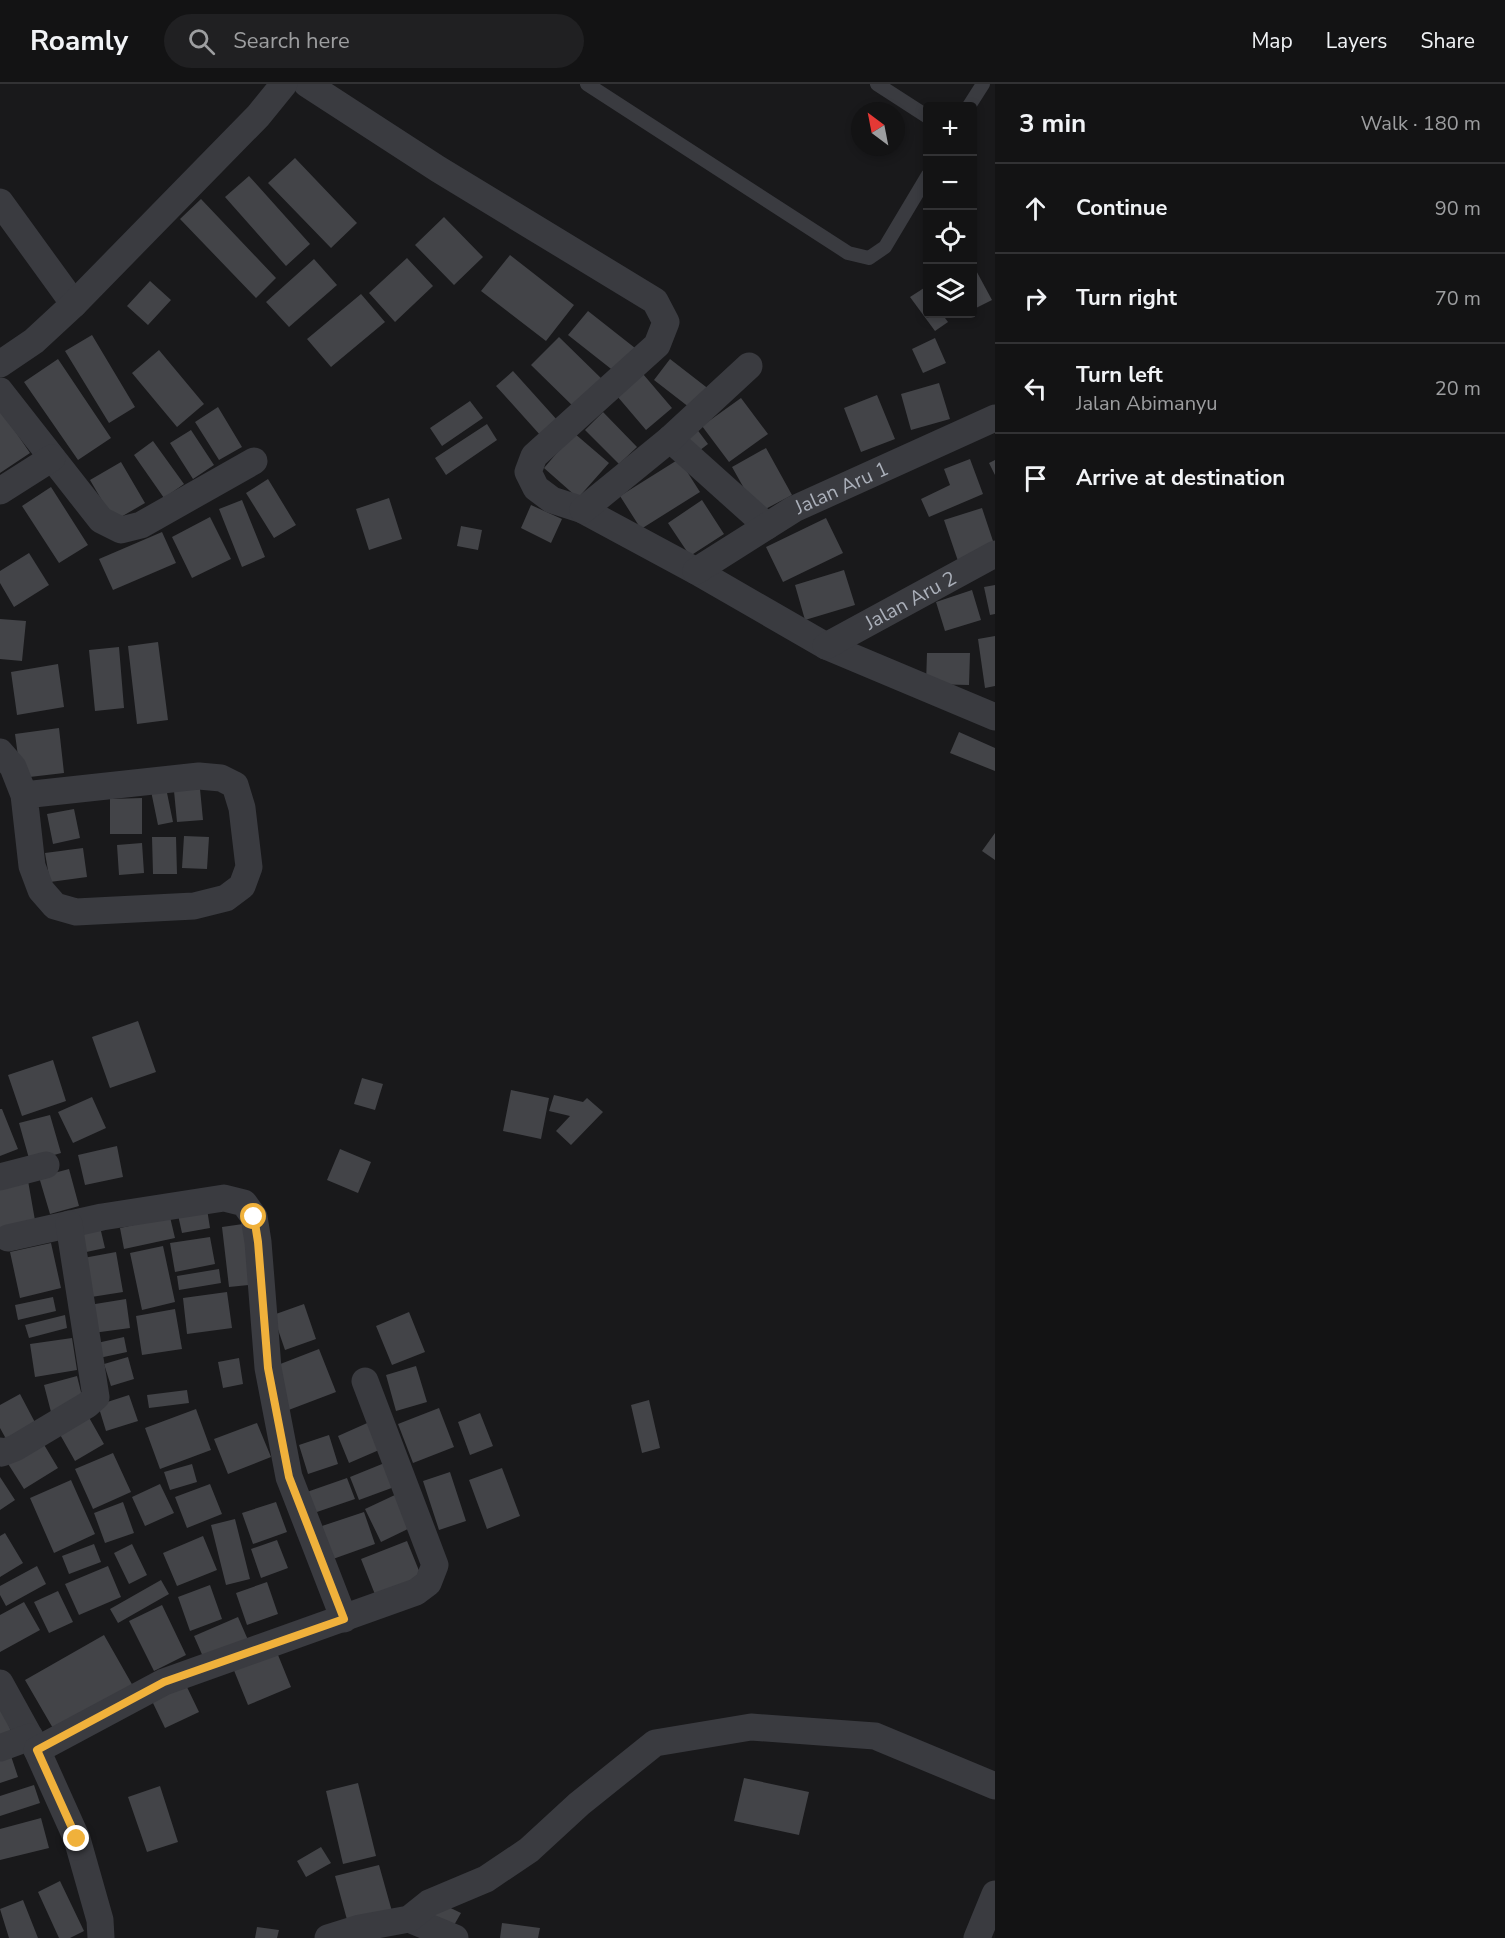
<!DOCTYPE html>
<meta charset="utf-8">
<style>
:root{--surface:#131314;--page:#202022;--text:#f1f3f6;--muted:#9d9ea0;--line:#323234}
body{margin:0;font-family:"Nunito Sans",sans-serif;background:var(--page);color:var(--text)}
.controls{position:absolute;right:18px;top:18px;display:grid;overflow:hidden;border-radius:6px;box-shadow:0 3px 9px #0003}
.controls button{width:54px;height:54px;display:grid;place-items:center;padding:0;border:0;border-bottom:2px solid var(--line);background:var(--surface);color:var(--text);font:30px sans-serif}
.compass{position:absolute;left:851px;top:18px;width:54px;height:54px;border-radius:50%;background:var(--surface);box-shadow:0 3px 9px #0003;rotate:328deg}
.stop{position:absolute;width:18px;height:18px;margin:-14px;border:4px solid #f0b13b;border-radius:50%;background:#fff}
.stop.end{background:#f0b13b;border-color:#fff;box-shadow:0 2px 6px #0008}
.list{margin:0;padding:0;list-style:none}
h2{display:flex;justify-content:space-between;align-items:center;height:78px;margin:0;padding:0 24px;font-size:26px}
h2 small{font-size:20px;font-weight:400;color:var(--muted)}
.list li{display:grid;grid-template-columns:39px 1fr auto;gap:18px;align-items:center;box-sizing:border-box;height:90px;padding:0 24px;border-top:2px solid var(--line)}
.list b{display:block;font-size:22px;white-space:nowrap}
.list p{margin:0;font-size:20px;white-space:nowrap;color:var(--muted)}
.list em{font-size:20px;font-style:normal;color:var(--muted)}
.icon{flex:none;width:33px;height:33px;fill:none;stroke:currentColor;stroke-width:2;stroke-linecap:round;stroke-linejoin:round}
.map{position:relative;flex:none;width:995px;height:1854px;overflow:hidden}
header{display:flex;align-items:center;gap:36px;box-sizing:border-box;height:84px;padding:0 30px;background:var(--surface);border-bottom:2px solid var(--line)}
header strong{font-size:28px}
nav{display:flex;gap:33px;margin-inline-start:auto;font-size:21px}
.search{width:420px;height:54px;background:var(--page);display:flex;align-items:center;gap:15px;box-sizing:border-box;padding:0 21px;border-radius:33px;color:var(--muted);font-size:22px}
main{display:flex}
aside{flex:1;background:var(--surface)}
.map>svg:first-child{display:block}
.building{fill:#434448}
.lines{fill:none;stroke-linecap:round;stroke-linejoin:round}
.lane{stroke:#3a3b40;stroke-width:14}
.street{stroke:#3a3b40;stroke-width:27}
.route{stroke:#f0b13b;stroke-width:8}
.labels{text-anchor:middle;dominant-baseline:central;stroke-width:6;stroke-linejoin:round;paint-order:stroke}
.street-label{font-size:20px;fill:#abb0ba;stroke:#141416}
</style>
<header>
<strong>Roamly</strong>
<div class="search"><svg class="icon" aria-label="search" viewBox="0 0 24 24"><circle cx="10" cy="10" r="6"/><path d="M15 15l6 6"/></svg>Search here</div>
<nav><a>Map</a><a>Layers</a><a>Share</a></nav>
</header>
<main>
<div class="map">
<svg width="995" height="1854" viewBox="0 0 995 1854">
<rect width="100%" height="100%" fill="#19191b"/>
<path class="building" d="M295,74l62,65 -26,25 -63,-65z
M249,92l61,68 -24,22 -61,-69z
M201,115l75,79 -20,20 -76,-79z
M444,133l39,40 -29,28 -39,-40z
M510,171l64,50 -28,36 -65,-50z
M407,174l26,28 -38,36 -26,-29z
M314,175l23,26 -48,42 -23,-25z
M972,179l20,37 -20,10z
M150,197l21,19 -23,25 -21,-19z
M924,204l4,5v21h14l6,8 -13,9 -25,-34z
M361,210l24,28 -54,45 -24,-28z
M588,227l47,37 -20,24 -47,-37z
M92,251l43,72 -26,16 -44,-72z
M559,253l47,46 -27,29 -48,-47z
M935,254l11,25 -23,10 -11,-24z
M159,266l45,54 -27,23 -45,-54z
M58,275l53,79 -33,22 -54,-78z
M670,275l40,31 -16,21 -40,-31z
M513,287l45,50 -17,15 -45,-50z
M643,290l29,34 -26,22 -29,-34z
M939,299l11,36 -39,11 -10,-36z
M877,311l18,44 -34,13 -17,-44z
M741,314l27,36 -39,28 -27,-36z
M470,317l13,17 -41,28 -12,-18z
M218,323l24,40 -23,13 -24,-38z
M0,325l30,44 -30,20z
M603,328l34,35 -18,17 -34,-34z
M487,340l10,16 -51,35 -11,-17z
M696,344l12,16 -13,10 -13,-16z
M191,346l23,35 -21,14 -23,-36z
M574,349l35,30 -31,35 -34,-30z
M153,357l31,43 -20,14 -30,-43z
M766,364l26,47 -34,18 -26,-46z
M679,375l21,33 -59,37 -21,-33z
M970,375l13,35 -54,23 -8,-18 29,-14 -6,-16z
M995,376v15l-6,-12z
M121,378l24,41 -31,18 -24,-41z
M268,395l28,46 -22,13 -28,-45z
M51,403l37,58 -29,18 -37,-57z
M389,414l13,41 -33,11 -13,-41z
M242,416l23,57 -23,10 -23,-58z
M702,416l22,34 -34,22 -22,-33z
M531,421l31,14 -11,24 -30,-15z
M982,424l13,39 -37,14 -14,-41z
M210,433l21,42 -39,19 -20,-41z
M826,434l17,35 -60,29 -17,-35z
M461,442l21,4 -4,20 -21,-4z
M162,448l14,31 -63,27 -14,-31z
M29,469l20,32 -35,22 -14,-24v-12z
M844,486l11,35 -50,15 -10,-35z
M995,501v29l-5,1 -6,-28z
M972,506l9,30 -36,11 -9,-29z
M0,535l26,2 -4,40 -22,-2z
M995,552v50l-10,2 -7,-49z
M158,558l10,78 -31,4 -9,-78z
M119,563l5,61 -29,3 -6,-61z
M927,569h43l-1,32 -43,-1z
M58,580l6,43 -47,8 -6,-43z
M59,644l5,45 -43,5 -6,-44z
M959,648l36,16v23l-45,-18z
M166,704l7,34 -15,3 -7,-34z
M200,705l3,31 -26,2 -3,-31z
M142,714v36h-32v-35z
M74,725l6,29 -27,6 -6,-30z
M995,749v27l-13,-9z
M184,752l25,1 -2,32 -25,-1z
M152,753h24l1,37h-24z
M142,759l2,30 -25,2 -2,-30z
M83,764l4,29 -37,5 -5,-29z
M138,937l18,51 -46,16 -18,-51z
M53,976l13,41 -44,15 -14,-41z
M362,994l21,6 -8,26 -21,-6z
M511,1006l38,8 -8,41 -38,-8z
M554,1011l29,7 4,-4 16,14 -32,33 -15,-14 14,-15 -21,-5z
M92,1013l14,31 -33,15 -15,-31z
M0,1025h2l16,40 -18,7z
M50,1031l11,38 -31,9 -11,-39z
M117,1062l6,31 -38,8 -7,-30z
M340,1065l31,13 -13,31 -31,-13z
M69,1085l10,37 -29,8 -11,-37z
M27,1091l9,51 -36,7v-53z
M207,1125l3,19 -28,5 -4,-18z
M170,1133l5,21 -51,11 -4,-21z
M250,1139l8,61 -29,3 -7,-60z
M100,1143l5,21 -28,6 -5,-21z
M210,1153l5,27 -40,8 -5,-29z
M51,1159l10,45 -41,10 -10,-46z
M163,1162l12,56 -33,8 -12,-57z
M116,1168l7,40 -38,6 -7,-39z
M219,1185l2,14 -42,7 -2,-14z
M227,1208l5,36 -45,6 -4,-36z
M53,1213l3,14 -38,9 -3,-15z
M126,1215l4,29 -37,5 -4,-28z
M304,1220l12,35 -31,11 -12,-35z
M175,1225l7,40 -40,6 -6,-39z
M409,1228l16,40 -33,13 -16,-39z
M65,1231l2,13 -38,10 -4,-13z
M124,1253l3,15 -28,6 -2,-15z
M72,1254l5,32 -42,7 -5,-33z
M319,1265l17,43 -50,19 -16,-43z
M128,1273l6,22 -23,7 -7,-22z
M239,1274l4,26 -20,4 -5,-26z
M416,1282l11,36 -31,9 -10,-36z
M77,1292l7,28 -33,8 -7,-27z
M187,1306l2,13 -40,5 -2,-13z
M20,1310l19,36 -29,16 -10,-18v-23z
M129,1311l9,26 -32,10 -8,-26z
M649,1316l11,48 -18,5 -11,-48z
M439,1324l15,39 -41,16 -15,-39z
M196,1325l15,41 -51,19 -15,-41z
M480,1329l13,33 -23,9 -12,-33z
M87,1330l17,30 -29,17 -17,-30z
M374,1336l12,27 -37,16 -11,-27z
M257,1339l14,34 -43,17 -14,-35z
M329,1351l9,29 -30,10 -9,-29z
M40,1354l18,30 -34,21 -19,-30z
M113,1369l18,39 -38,17 -18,-40z
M387,1378l10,24 -38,14 -9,-23z
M192,1380l5,18 -27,8 -6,-18z
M502,1384l18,48 -33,13 -18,-49z
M450,1388l16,49 -27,9 -16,-49z
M0,1393l15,23 -15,10z
M347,1394l8,21 -44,15 -7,-21z
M71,1396l24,54 -41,19 -24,-55z
M160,1400l14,29 -29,13 -13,-29z
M210,1400l12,30 -35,14 -12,-31z
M397,1410l15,33 -31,15 -16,-33z
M123,1418l11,31 -29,10 -11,-30z
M276,1418l11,30 -34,12 -11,-31z
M364,1428l11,32 -42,15 -11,-33z
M235,1435l15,60 -24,6 -15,-60z
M5,1449l18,30 -23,14v-41z
M203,1452l14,34 -40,16 -14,-33z
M277,1456l11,28 -27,10 -10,-29z
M407,1457l15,37 -46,19 -15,-38z
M94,1460l7,18 -32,12 -7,-18z
M132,1460l15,31 -18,9 -15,-31z
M37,1482l9,18 -40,22 -6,-11v-9z
M108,1482l13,31 -42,18 -14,-31z
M161,1496l8,14 -51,29 -8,-14z
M267,1498l11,32 -31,11 -11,-32z
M210,1501l12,34 -32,12 -12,-34z
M58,1507l15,31 -24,11 -15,-31z
M24,1518l16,28 -40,22v-37z
M162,1521l24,50 -32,16 -25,-50z
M238,1533l10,23 -44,19 -10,-23z
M104,1551l29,51 -79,44 -29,-50z
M276,1566l15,37 -43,18 -15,-37z
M186,1601l13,27 -34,16 -13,-27z
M0,1616l14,40 -14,4z
M9,1666l9,27 -18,6v-30z
M744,1694l65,14 -10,43 -65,-14z
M358,1699l18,73 -33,8 -17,-73z
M34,1701l6,18 -40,13v-20z
M160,1702l18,56 -31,10 -19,-55z
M41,1734l8,30 -49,12v-31z
M321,1763l10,16 -25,14 -9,-16z
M379,1781l14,50 -44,12 -14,-51z
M60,1797l24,50 -14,7h-11l-21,-46z
M23,1816l15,38h-29l-9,-29z
M438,1818l23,11 -12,21 -22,-11z
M502,1839l38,5 -2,10h-38z
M257,1843l22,3 -2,8h-22z"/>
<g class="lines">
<path class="lane" d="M587,0l261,169 21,5 16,-11 43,-72
M877,0l51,33
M969,22l14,-22"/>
<g class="street">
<path d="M307,0l131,85 217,132 11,21 -9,23 -123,111 -6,16 8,16 16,12 31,10 113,61 130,75 169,71"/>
<path d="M0,118l74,102"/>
<path d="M0,280l34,-23 40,-37 184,-188 26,-32"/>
<path d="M0,307l101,129 20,10 20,-5 113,-64"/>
<path d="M670,355l97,87"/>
<path d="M0,407l52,-33"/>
<path d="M583,426l87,-71 79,-73"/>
<path id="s1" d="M696,487l98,-62 201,-91"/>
<path id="s2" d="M826,562l169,-92"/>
<path d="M0,668l13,15 11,28 8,71 9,24 14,16 21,6 118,-6 32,-8 16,-12 7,-19 -7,-59 -7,-23 -14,-7 -22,-2 -175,19"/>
<path d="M0,1093l46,-12"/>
<path d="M8,1154l94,-21 122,-19 20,5 10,14 4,25 10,126 21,109 55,142"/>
<path d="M0,1367l2,2 13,-5 72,-43 9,-8 -27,-173"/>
<path d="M0,1599l37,67 40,89 23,81 1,18"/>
<path d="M0,1664l30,-11"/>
<path d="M37,1666l127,-68 252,-90 12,-9 7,-18 -70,-184"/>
<path d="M409,1835l46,19"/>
<path d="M328,1854l32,-10 49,-9 20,-16 57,-24 43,-29 50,-46 76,-61 96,-16 124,9 120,50"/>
<path d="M977,1854l18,-44"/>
</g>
</g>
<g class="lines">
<path class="route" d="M77,1755l-40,-89 127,-68 180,-63 -55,-142 -21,-109 -10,-126 -4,-25"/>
</g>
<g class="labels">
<g class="street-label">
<text stroke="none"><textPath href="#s1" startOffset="168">Jalan Aru 1</textPath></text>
<text stroke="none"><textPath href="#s2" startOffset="96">Jalan Aru 2</textPath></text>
</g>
</g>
</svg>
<div class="controls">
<button>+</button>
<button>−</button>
<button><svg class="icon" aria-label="locate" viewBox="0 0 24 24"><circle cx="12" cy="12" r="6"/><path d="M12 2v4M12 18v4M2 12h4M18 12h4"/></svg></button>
<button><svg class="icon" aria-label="layers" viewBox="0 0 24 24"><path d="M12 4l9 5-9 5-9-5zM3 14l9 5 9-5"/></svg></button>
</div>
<svg class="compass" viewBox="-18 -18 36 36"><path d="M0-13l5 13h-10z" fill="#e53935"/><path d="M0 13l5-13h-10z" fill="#9d9ea0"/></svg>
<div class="stop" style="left:254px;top:1133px"></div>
<div class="stop end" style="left:77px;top:1755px"></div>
</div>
<aside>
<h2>3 min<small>Walk · 180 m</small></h2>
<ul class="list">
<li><svg class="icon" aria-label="ahead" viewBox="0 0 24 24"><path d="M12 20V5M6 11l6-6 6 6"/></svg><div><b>Continue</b></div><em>90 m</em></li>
<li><svg class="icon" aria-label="right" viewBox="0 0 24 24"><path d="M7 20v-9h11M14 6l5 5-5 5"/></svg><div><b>Turn right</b></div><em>70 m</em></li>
<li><svg class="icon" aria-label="left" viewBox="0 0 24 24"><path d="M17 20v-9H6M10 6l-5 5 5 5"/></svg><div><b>Turn left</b><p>Jalan Abimanyu</p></div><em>20 m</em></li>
<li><svg class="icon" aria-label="arrive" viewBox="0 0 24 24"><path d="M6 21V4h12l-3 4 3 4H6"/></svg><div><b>Arrive at destination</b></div></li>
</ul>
</aside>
</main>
